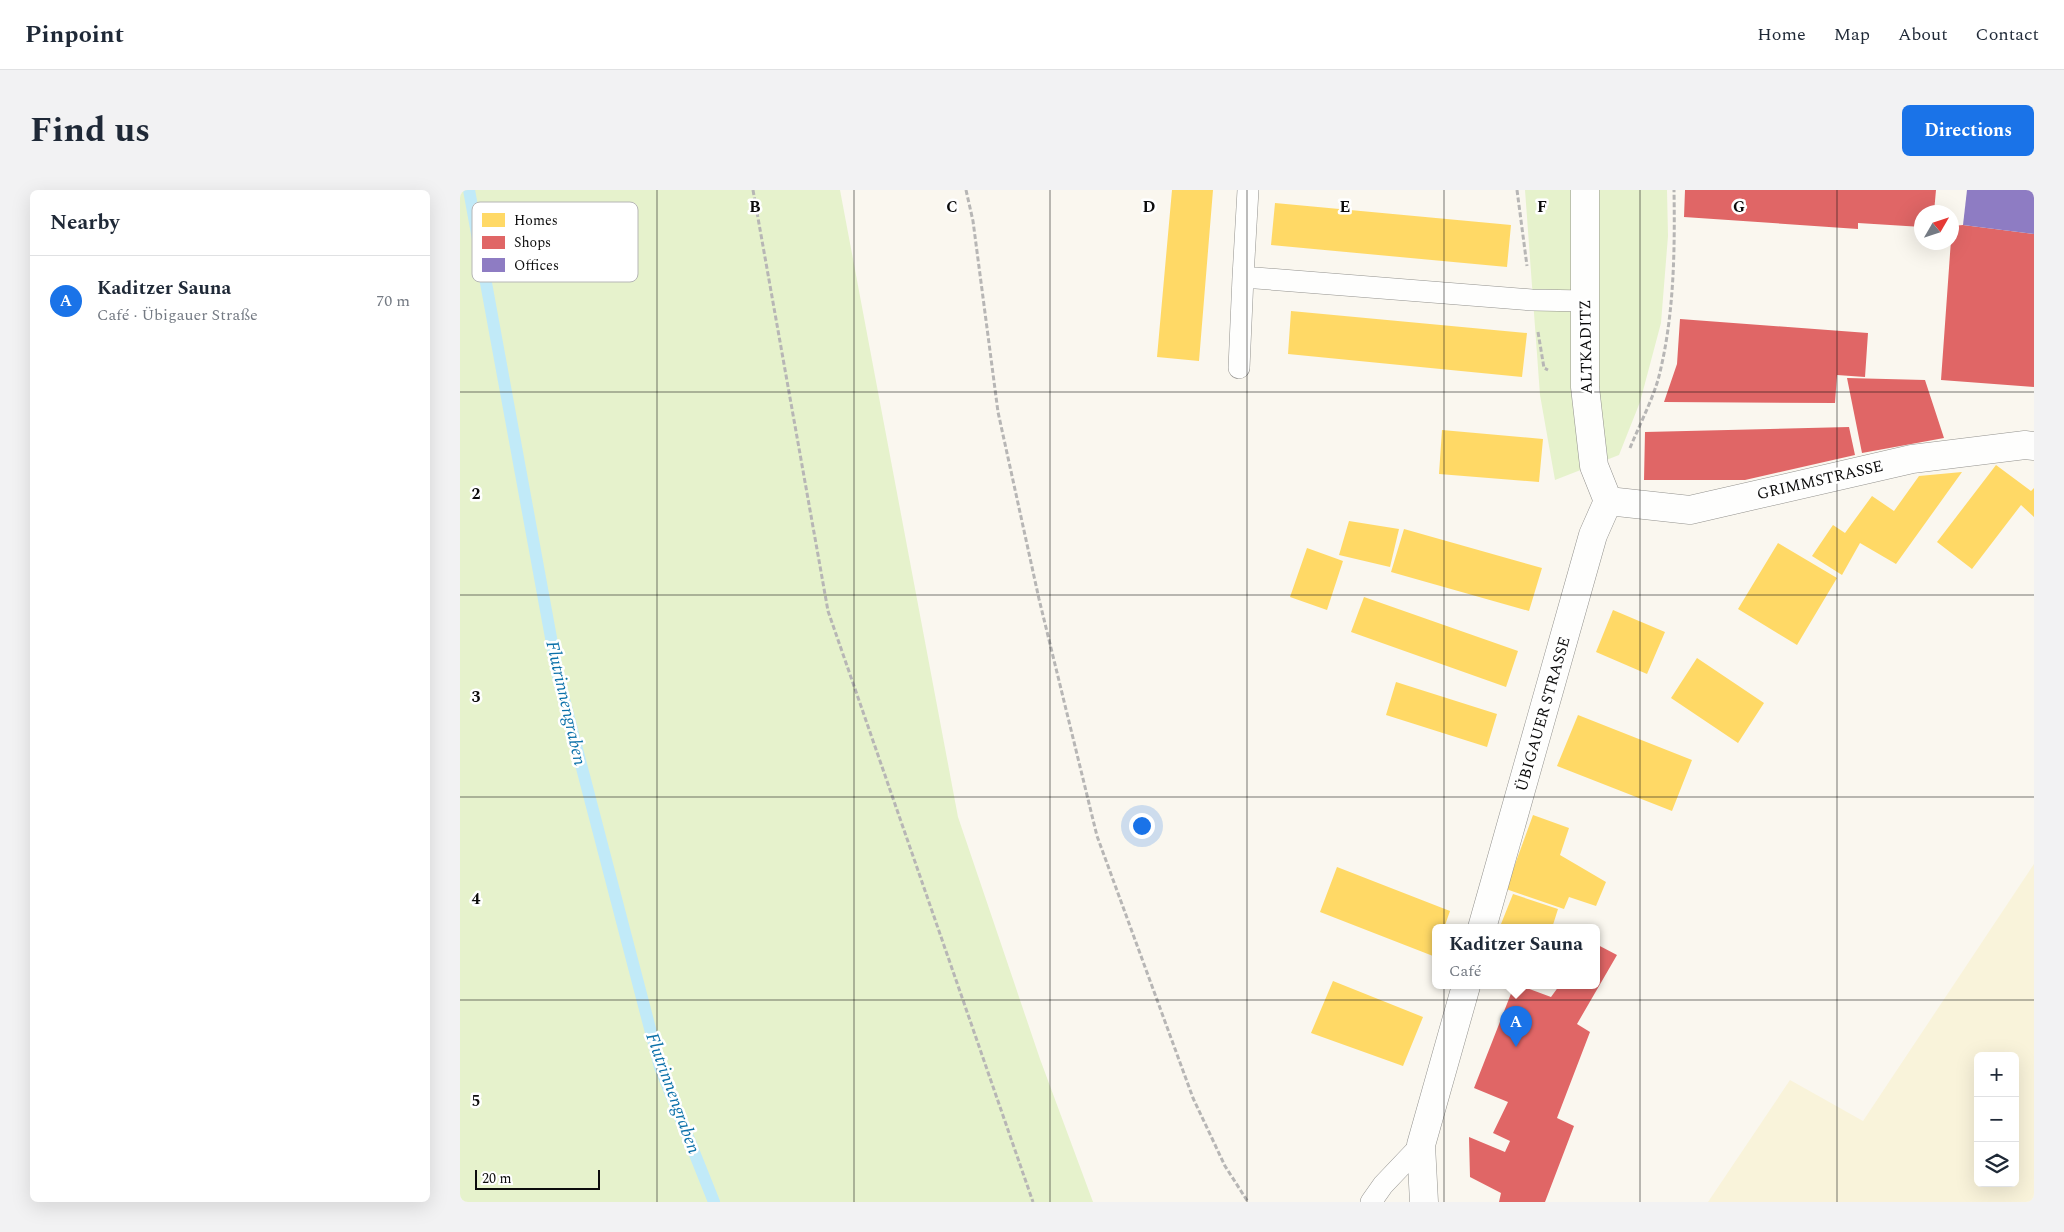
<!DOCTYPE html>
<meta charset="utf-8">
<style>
:root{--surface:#fff;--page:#f2f2f3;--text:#1f2937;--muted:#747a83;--line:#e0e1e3;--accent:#1a73e8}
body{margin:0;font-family:Spectral,serif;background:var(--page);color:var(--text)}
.controls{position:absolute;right:15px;bottom:15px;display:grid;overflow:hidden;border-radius:8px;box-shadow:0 5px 20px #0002}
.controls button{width:45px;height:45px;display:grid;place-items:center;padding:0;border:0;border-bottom:1px solid var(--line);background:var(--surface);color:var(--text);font:25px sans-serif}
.compass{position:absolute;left:1454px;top:15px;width:45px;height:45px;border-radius:50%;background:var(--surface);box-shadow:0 5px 20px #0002;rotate:51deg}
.scale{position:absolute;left:15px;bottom:12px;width:125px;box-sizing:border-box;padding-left:5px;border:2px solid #0c0c0c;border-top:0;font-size:14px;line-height:18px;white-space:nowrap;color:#0c0c0c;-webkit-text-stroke:4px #fff;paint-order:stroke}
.you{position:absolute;left:681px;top:635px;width:18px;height:18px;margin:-12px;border:4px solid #fff;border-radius:50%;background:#1a73e8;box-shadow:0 0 0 8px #1a73e833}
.badge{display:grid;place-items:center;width:32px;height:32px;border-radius:50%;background:var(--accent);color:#fff;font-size:16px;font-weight:700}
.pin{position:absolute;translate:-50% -41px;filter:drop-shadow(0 1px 2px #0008)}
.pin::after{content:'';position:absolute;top:26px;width:18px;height:15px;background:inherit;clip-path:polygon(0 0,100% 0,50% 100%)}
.popup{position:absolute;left:972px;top:734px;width:168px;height:65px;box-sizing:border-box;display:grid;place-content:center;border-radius:8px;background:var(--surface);filter:drop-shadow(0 1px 4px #0005);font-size:16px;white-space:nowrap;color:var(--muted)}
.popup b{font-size:19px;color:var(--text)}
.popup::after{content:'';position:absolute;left:50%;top:100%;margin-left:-10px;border:10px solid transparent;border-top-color:var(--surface)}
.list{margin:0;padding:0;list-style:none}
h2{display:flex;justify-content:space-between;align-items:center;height:65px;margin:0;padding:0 20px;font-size:21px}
h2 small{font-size:16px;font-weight:400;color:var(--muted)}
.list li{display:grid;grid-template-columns:32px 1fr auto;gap:15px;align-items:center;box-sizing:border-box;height:90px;padding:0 20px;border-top:1px solid var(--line)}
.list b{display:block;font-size:19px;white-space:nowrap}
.list p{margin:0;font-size:16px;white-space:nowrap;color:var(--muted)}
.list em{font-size:16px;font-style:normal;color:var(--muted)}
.icon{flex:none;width:28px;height:28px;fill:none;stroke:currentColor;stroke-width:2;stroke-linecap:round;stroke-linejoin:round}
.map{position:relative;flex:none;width:1574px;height:1012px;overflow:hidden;border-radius:8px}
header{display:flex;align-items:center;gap:30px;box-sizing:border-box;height:70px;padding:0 25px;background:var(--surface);border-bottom:1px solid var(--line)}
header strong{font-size:24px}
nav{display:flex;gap:28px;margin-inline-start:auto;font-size:18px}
.intro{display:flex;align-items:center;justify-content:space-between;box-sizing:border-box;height:120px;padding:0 30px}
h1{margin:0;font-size:35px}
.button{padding:12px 22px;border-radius:8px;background:var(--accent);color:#fff;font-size:18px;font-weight:700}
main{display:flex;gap:30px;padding:0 30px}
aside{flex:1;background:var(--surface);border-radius:8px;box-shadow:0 5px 20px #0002}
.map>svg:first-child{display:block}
.farmland{fill:#f9f3da;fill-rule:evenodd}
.green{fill:#e6f2cc}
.homes{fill:#ffd966}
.shops{fill:#e06666}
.offices{fill:#8e7cc3}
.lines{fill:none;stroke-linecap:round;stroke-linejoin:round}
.stream{stroke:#c1eaf8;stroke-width:12}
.service-casing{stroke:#93928e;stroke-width:22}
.minor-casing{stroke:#93928e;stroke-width:29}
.path{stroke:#b7b6b5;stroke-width:3;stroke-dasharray:5 2.5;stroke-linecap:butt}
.service{stroke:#fefefd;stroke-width:21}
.minor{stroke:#fefefd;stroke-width:28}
.grid{fill:none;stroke:#0c0c0c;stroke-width:1;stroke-opacity:0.55}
.labels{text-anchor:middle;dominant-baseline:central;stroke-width:5;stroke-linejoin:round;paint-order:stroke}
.street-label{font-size:16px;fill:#0c0c0c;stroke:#fff}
.water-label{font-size:18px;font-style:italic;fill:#0a70a9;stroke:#fff}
.key{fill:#fff;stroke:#b6b6b6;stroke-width:1}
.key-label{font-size:14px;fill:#0c0c0c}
.grid-label{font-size:16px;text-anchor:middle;font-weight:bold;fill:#0c0c0c;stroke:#fff;stroke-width:5;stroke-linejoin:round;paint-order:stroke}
</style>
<header>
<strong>Pinpoint</strong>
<nav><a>Home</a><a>Map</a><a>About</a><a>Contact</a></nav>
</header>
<div class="intro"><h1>Find us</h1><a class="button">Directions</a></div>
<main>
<aside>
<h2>Nearby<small></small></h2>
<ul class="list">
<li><span class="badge">A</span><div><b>Kaditzer Sauna</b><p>Café · Übigauer Straße</p></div><em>70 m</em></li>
</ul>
</aside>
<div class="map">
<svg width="1574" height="1012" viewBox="0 0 1574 1012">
<rect width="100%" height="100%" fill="#faf7ef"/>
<path class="farmland" d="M1574,674v338h-326l82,-122 73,41zM1518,866h37v127h-37z"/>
<path class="green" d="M0,0h380l118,627 82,242 53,143h-633z
M1065,0h142l1,46 -7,87 -21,79 -21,53 -64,25 -15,-85z"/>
<path class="homes" d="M712,0h41l-14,171 -42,-4z
M815,13l236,22 -4,42 -236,-22z
M831,121l236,22 -5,44 -234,-23z
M982,240l101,9 -4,43 -100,-8z
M1536,275l35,26 3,-3v29l-13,-12 -49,64 -35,-27z
M1502,282l-66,92 -36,-21 -18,32 -30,-19 21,-31 12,8 27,-37 22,15 25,-35z
M889,331l50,8 -9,38 -51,-12z
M944,339l138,39 -13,43 -138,-39z
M1318,353l59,35 -40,67 -59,-36z
M847,358l36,13 -16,49 -37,-13z
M904,407l154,54 -12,36 -155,-55z
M1153,420l52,22 -18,42 -51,-22z
M1237,468l67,45 -26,40 -67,-45z
M936,492l101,32 -10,33 -101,-32z
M1118,525l114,45 -20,51 -115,-45z
M1073,625l36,13 -9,27 46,27 -10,24 -27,-9 -5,12 -58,-20z
M877,677l113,44 -6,17h-8v21l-3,7 -113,-44z
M1053,704l45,15 -6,19h-40l-11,-4z
M873,791l90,36 -20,49 -92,-33z"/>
<path class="shops" d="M1225,0h251l-2,22h-12v15l-64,-4v6l-174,-12z
M1503,35l71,9v153l-93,-7 11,-154z
M1220,129l188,14 -3,44 -28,-2 -2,28 -171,-1 13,-38z
M1387,188l78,2 19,58 -82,15z
M1389,237l6,28 -110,25h-101l1,-48z
M1136,754l21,11 -40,69 13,8 -33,86 17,8 -29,76h-46l2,-9 -31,-16 -1,-40 36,15 5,-11 -17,-8 15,-31 -34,-14 40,-102h7l30,11 8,-11h37z"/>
<path class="offices" d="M1507,0h67v44l-71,-9z"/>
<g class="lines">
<path class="stream" d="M9,0l89,486 102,391 54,135"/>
<g class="service-casing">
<path id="service" d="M788,0l-5,87 289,23 53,1
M779,178l4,-91
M911,1012l12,-17 38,-40"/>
</g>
<g class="minor-casing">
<path id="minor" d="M1125,0v197l9,79 14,35
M1148,311l82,9 222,-51 113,-14 9,1
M1022,738l111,-393 15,-34
M964,1012l-3,-57 45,-159"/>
</g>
<path class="path" d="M293,0l75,421 205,591
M506,0l7,31 25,191 41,187 58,237 96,262 32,68 23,36
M1057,0l10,76
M1078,142l6,36 4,2
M1170,258c9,-22 21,-45 28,-68 16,-61 17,-127 16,-190"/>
<use href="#service" class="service"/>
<use href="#minor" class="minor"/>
</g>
<path class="grid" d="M197,0v1012M394,0v1012M590,0v1012M787,0v1012M984,0v1012M1180,0v1012M1377,0v1012M0,202h1574M0,405h1574M0,607h1574M0,810h1574"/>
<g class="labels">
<g class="street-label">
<text transform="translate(1126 157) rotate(-91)">ALTKADITZ</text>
<text transform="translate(1360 290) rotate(-13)">GRIMMSTRASSE</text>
<text transform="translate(1083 524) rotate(-74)">ÜBIGAUER STRASSE</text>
</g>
<g class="water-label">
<text transform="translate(106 513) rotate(77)">Flutrinnengraben</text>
<text transform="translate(213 903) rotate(70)">Flutrinnengraben</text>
</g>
</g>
<rect x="12" y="12" width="166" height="80" rx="8" class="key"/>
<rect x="22" y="23" width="23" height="14" fill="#ffd966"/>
<rect x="22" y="46" width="23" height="13" fill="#e06666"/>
<rect x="22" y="68" width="23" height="14" fill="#8e7cc3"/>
<g class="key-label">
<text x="54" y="35">Homes</text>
<text x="54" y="57">Shops</text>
<text x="54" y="80">Offices</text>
</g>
<g class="grid-label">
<text x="295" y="22">B</text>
<text x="492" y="22">C</text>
<text x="689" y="22">D</text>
<text x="885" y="22">E</text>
<text x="1082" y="22">F</text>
<text x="1279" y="22">G</text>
<text x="16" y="309">2</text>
<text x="16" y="512">3</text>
<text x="16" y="714">4</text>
<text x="16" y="916">5</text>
</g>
</svg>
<div class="controls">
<button>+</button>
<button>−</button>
<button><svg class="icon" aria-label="layers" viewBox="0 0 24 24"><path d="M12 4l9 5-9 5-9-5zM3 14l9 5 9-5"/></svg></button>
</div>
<svg class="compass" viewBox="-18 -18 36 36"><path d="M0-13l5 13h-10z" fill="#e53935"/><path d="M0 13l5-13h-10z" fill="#747a83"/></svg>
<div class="scale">20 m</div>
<div class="you"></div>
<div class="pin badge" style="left:1056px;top:857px">A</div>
<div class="popup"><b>Kaditzer Sauna</b>Café</div>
</div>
</main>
